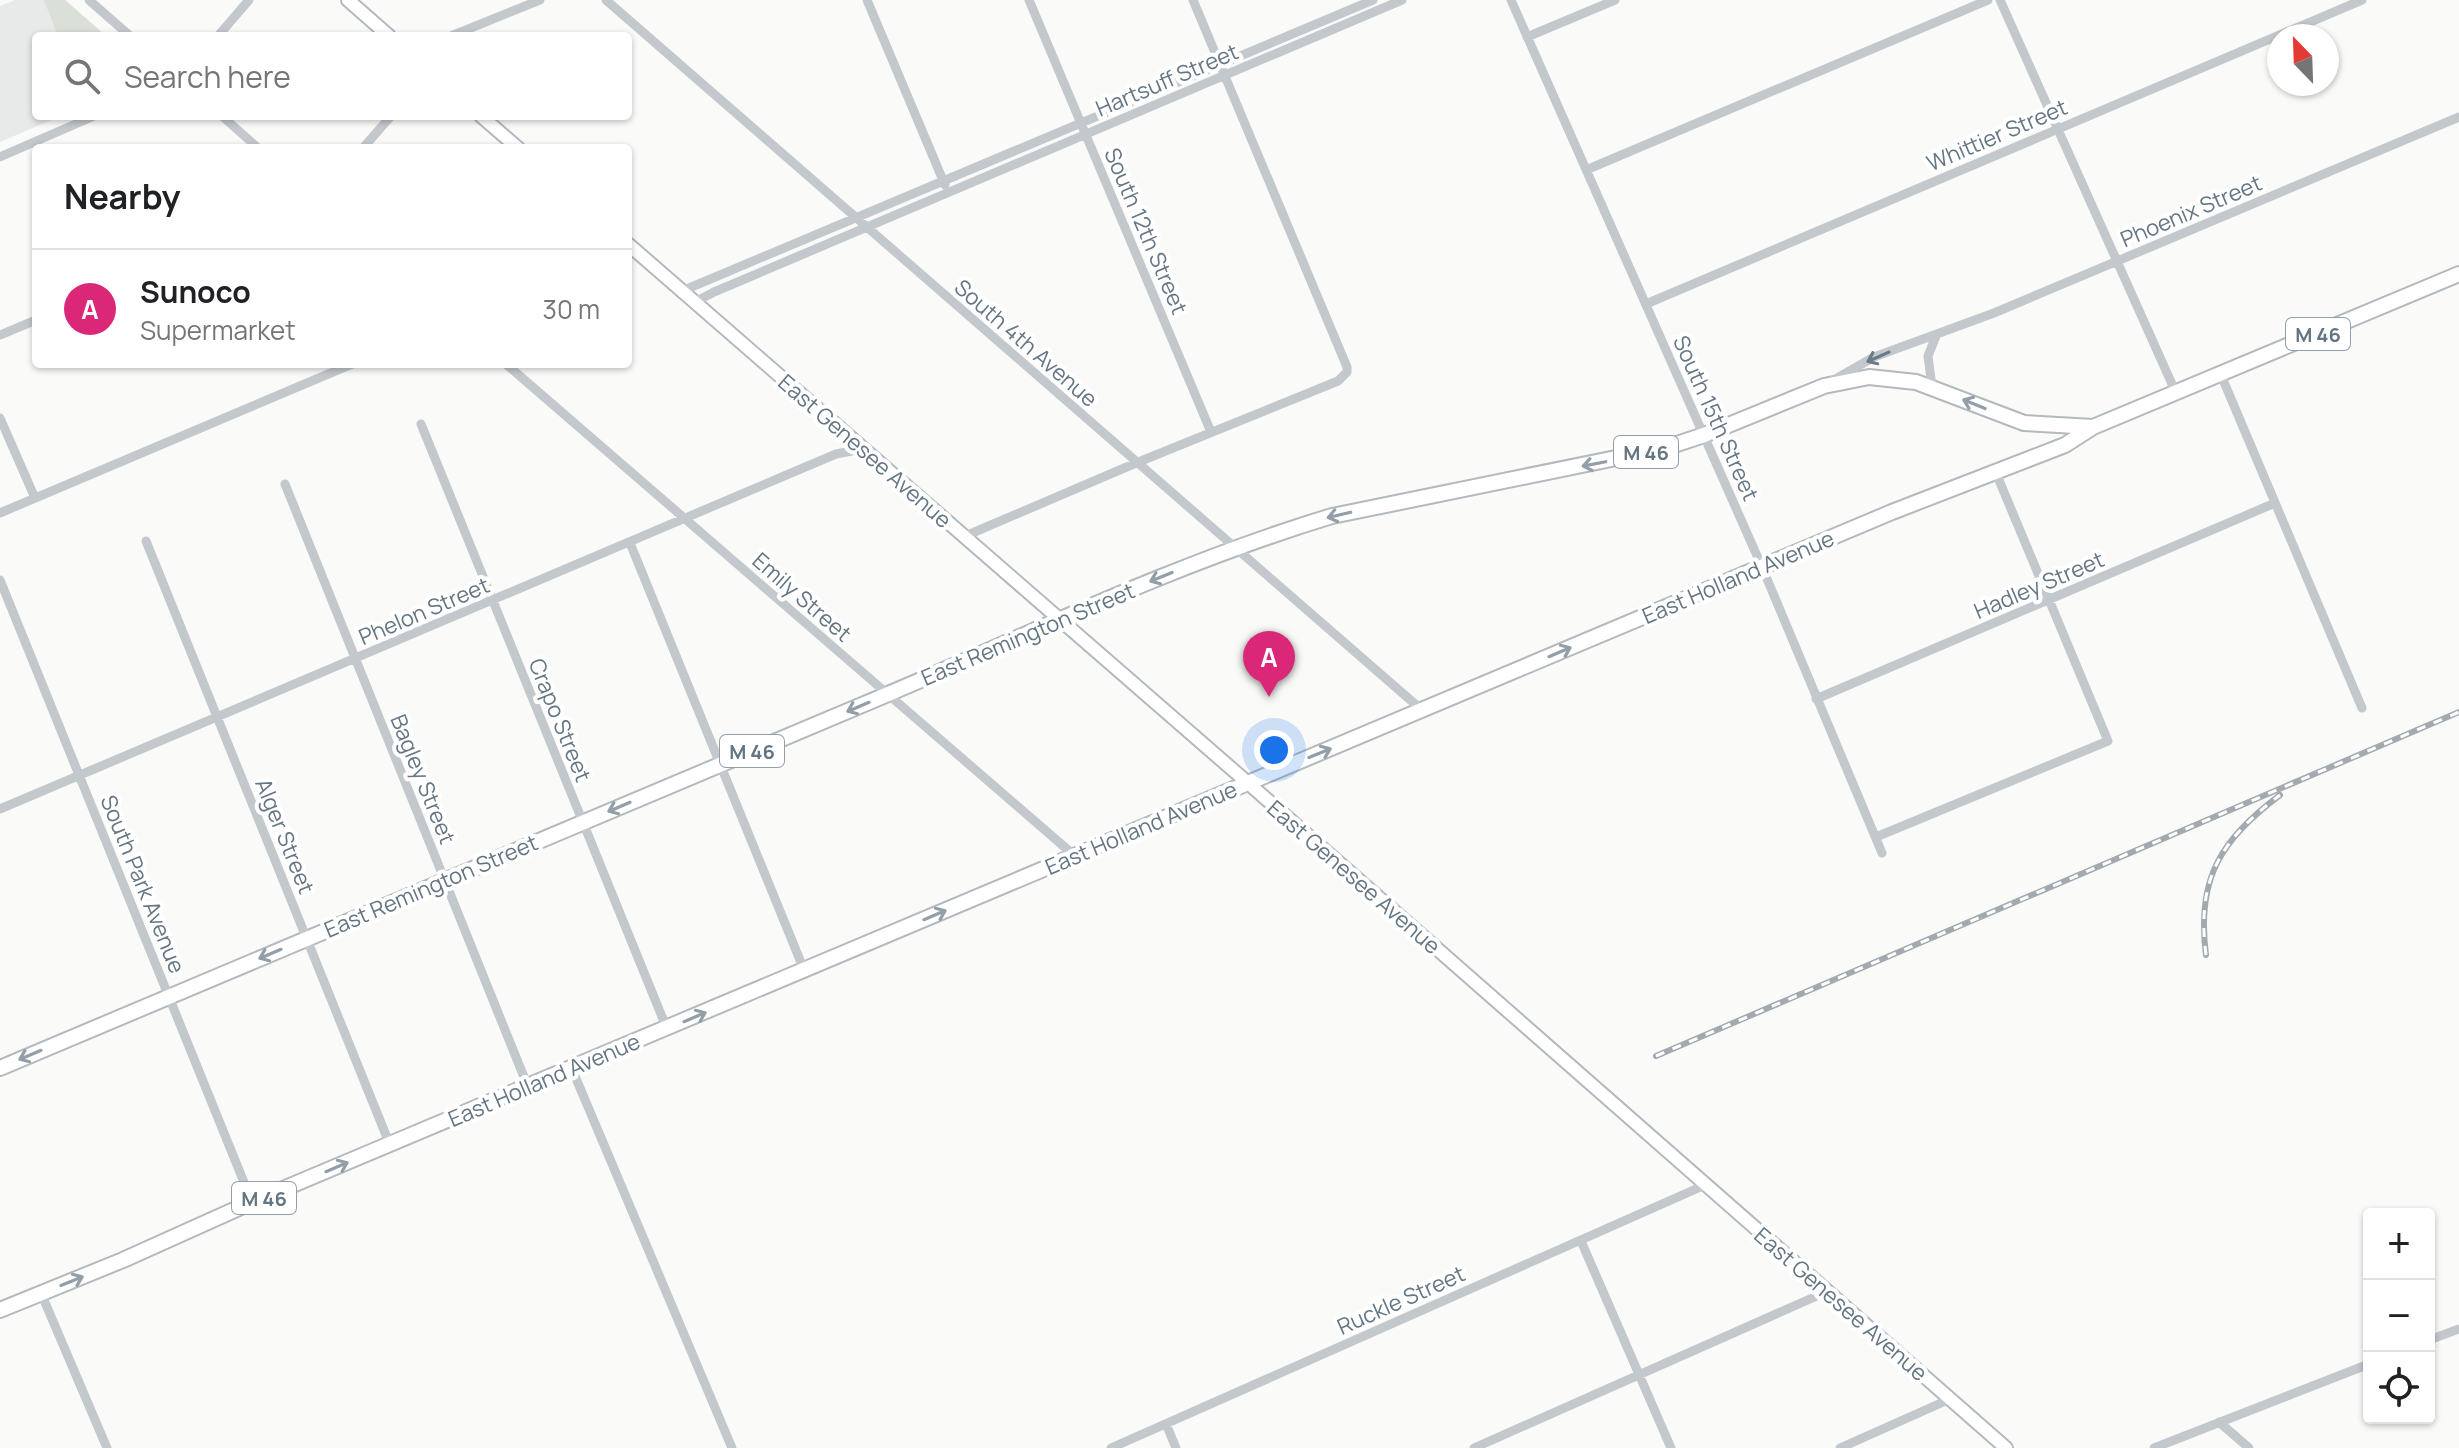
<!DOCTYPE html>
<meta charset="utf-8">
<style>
:root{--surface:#fff;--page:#f6f6f6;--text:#202124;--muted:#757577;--line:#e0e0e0;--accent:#db2777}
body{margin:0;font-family:Manrope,sans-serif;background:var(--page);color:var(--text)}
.controls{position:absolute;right:24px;bottom:24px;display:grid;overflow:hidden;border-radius:8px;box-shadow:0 2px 6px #0004}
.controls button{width:72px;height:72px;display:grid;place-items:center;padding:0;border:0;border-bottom:2px solid var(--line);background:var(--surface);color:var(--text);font:40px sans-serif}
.compass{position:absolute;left:2267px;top:24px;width:72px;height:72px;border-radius:50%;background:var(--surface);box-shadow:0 2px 6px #0004;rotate:337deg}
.you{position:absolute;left:1274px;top:750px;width:28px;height:28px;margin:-20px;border:6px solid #fff;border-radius:50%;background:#1a73e8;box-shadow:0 0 0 12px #1a73e833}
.badge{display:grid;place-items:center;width:52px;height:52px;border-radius:50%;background:var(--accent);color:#fff;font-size:26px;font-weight:700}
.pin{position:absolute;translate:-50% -66px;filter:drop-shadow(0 2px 4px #0008)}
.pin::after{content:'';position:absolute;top:42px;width:28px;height:24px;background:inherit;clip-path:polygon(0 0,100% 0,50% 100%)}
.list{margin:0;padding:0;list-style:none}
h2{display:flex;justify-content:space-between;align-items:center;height:104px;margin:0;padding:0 32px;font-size:34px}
h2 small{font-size:26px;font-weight:400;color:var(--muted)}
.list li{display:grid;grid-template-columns:52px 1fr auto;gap:24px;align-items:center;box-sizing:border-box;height:120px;padding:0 32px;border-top:2px solid var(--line)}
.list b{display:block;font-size:30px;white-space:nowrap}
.list p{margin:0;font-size:26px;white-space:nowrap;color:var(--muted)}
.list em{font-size:26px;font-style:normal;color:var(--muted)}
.icon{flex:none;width:44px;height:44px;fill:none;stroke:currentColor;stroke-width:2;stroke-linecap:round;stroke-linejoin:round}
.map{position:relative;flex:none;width:2459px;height:1448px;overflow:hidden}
.search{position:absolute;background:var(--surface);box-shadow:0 2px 6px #0004;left:32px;top:32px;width:600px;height:88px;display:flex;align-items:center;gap:20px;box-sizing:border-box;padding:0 28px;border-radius:8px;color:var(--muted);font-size:30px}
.panel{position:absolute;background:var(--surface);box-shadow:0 2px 6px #0004;left:32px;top:144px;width:600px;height:224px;border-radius:8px}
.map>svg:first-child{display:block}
.built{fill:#e8e9e9}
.green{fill:#dadfd7}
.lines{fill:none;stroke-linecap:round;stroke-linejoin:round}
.secondary-casing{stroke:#b3babf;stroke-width:16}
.trunk-casing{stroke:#b4b9bd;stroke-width:18}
.minor{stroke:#c3c8cc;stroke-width:9}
.secondary{stroke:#fff;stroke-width:12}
.trunk{stroke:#fff;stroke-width:14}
.rail-casing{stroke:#a2aab0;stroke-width:6}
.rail{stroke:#fff;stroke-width:3;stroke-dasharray:9;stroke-linecap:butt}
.oneway{stroke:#6a7a87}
.oneway2{stroke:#939fa8}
.labels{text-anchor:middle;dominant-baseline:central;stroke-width:8;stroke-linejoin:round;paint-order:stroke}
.shield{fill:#fff;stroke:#939fa8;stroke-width:2}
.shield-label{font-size:20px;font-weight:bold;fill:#657683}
.street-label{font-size:22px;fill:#657683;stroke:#fff}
</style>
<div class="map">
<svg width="2459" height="1448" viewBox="0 0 2459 1448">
<rect width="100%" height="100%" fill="#fafaf8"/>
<path class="built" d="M15,0h50l41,36h-70v80h25l-61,26v-136z"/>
<path class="green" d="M44,0h21l41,36h-48z"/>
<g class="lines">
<g class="secondary-casing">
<path id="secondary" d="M348,0l41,36
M481,116l37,32
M628,244l620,539 758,665"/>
</g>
<g class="trunk-casing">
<path id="trunk" d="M0,1068c287,-121 574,-243 862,-363 156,-65 308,-140 470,-189l333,-68 39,-13 120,-49 45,-9 47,5 108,41 69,4
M0,1310l123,-50 129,-58 1640,-690 173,-67 28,-18 366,-153"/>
</g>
<path class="minor" d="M89,0l41,36
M606,0l817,711
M867,0l78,185
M1029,0l182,432
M1511,0l251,567 120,286
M2000,0l176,393
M218,36l31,-36
M451,36l89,-36
M1527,37l88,-37
M222,116l36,32
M363,148l28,-32
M0,157l94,-41
M1586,170l402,-170
M682,291l691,-291
M695,302l19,-10 688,-292
M1646,304l716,-304
M0,335l36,-15
M506,364l569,492
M2221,375l141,333
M1832,381l42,-24 120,-44 465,-196
M1932,387l-4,-31 8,-20
M0,418l35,80
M421,424l246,605
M285,484l243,603
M0,513l352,-149
M963,537l173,-74 202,-82 9,-9v-5l-154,-367
M146,541l244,604
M630,543l174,427
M0,580l252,622
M1816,699l459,-196
M0,809l836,-355 26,-5
M1876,837l232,-96 -112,-268
M572,1069l160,379
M1581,1241l90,207
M41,1293l66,155
M2429,1340l30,-11
M2219,1422l30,26
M1166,1424l10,24
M1111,1448l594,-263
M1474,1448l354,-157
M1840,1448l110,-49
M2154,1448l215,-84"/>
<use href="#secondary" class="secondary"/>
<use href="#trunk" class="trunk"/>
<g class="rail-casing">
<path id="rail" d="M2206,955c-10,-77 15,-115 74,-160
M1656,1056l803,-344"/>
</g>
<use href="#rail" class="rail"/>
</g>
<defs><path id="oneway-shaft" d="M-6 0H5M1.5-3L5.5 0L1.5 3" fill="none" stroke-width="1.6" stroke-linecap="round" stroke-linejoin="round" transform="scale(2)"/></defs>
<use class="oneway" href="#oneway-shaft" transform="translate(1878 357) rotate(156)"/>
<g class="oneway2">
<use href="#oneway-shaft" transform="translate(1974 404) rotate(-158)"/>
<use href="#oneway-shaft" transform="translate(1594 464) rotate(169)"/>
<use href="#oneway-shaft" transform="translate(1339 515) rotate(167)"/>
<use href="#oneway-shaft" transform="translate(1161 577) rotate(158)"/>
<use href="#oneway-shaft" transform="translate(1560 652) rotate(-23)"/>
<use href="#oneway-shaft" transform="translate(858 707) rotate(157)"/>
<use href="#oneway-shaft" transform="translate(1320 753) rotate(-22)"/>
<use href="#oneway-shaft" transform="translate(619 807) rotate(157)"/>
<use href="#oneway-shaft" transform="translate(935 915) rotate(-23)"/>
<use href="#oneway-shaft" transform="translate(270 954) rotate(157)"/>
<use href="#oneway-shaft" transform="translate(695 1017) rotate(-23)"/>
<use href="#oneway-shaft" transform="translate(30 1055) rotate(157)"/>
<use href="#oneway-shaft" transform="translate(337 1167) rotate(-23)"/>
<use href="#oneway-shaft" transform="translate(72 1281) rotate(-22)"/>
</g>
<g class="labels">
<g class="shield">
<rect x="2286" y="318" width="64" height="32" rx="6"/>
<rect x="1614" y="436" width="64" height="32" rx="6"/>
<rect x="720" y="735" width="64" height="32" rx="6"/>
<rect x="232" y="1182" width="64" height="32" rx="6"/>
</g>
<g class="shield-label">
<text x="2318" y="334">M 46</text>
<text x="1646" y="452">M 46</text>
<text x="752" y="751">M 46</text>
<text x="264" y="1198">M 46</text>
</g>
<g class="street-label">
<text transform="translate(1167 80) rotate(-23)">Hartsuff Street</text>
<text transform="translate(1997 135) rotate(-23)">Whittier Street</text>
<text transform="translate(2191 211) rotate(-23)">Phoenix Street</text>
<text transform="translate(1146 231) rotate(67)">South 12th Street</text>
<text transform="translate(1026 343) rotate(41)">South 4th Avenue</text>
<text transform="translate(1716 418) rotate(66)">South 15th Street</text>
<text transform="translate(865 451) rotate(41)">East Genesee Avenue</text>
<text transform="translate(1738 577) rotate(-23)">East Holland Avenue</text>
<text transform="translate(2039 585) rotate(-23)">Hadley Street</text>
<text transform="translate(802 597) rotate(41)">Emily Street</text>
<text transform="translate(424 611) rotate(-23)">Phelon Street</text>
<text transform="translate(1028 634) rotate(-23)">East Remington Street</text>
<text transform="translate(560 720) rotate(68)">Crapo Street</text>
<text transform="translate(423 779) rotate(68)">Bagley Street</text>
<text transform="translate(1141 828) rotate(-23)">East Holland Avenue</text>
<text transform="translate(285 836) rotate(68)">Alger Street</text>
<text transform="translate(1354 877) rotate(41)">East Genesee Avenue</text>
<text transform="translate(143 884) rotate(68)">South Park Avenue</text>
<text transform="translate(431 886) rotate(-23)">East Remington Street</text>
<text transform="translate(544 1080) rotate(-23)">East Holland Avenue</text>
<text transform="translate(1401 1300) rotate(-24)">Ruckle Street</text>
<text transform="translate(1841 1304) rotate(41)">East Genesee Avenue</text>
</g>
</g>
</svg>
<div class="controls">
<button>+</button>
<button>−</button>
<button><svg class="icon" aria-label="locate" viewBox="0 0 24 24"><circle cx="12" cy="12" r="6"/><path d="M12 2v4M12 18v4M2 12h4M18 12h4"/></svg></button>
</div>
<svg class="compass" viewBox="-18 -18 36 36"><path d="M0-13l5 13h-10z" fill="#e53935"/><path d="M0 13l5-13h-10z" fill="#757577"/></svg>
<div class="you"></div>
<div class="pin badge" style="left:1269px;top:697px">A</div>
<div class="search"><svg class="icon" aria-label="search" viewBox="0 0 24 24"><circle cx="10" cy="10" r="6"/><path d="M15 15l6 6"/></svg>Search here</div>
<section class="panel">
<h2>Nearby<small></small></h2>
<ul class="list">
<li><span class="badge">A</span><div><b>Sunoco</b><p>Supermarket</p></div><em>30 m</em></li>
</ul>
</section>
</div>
